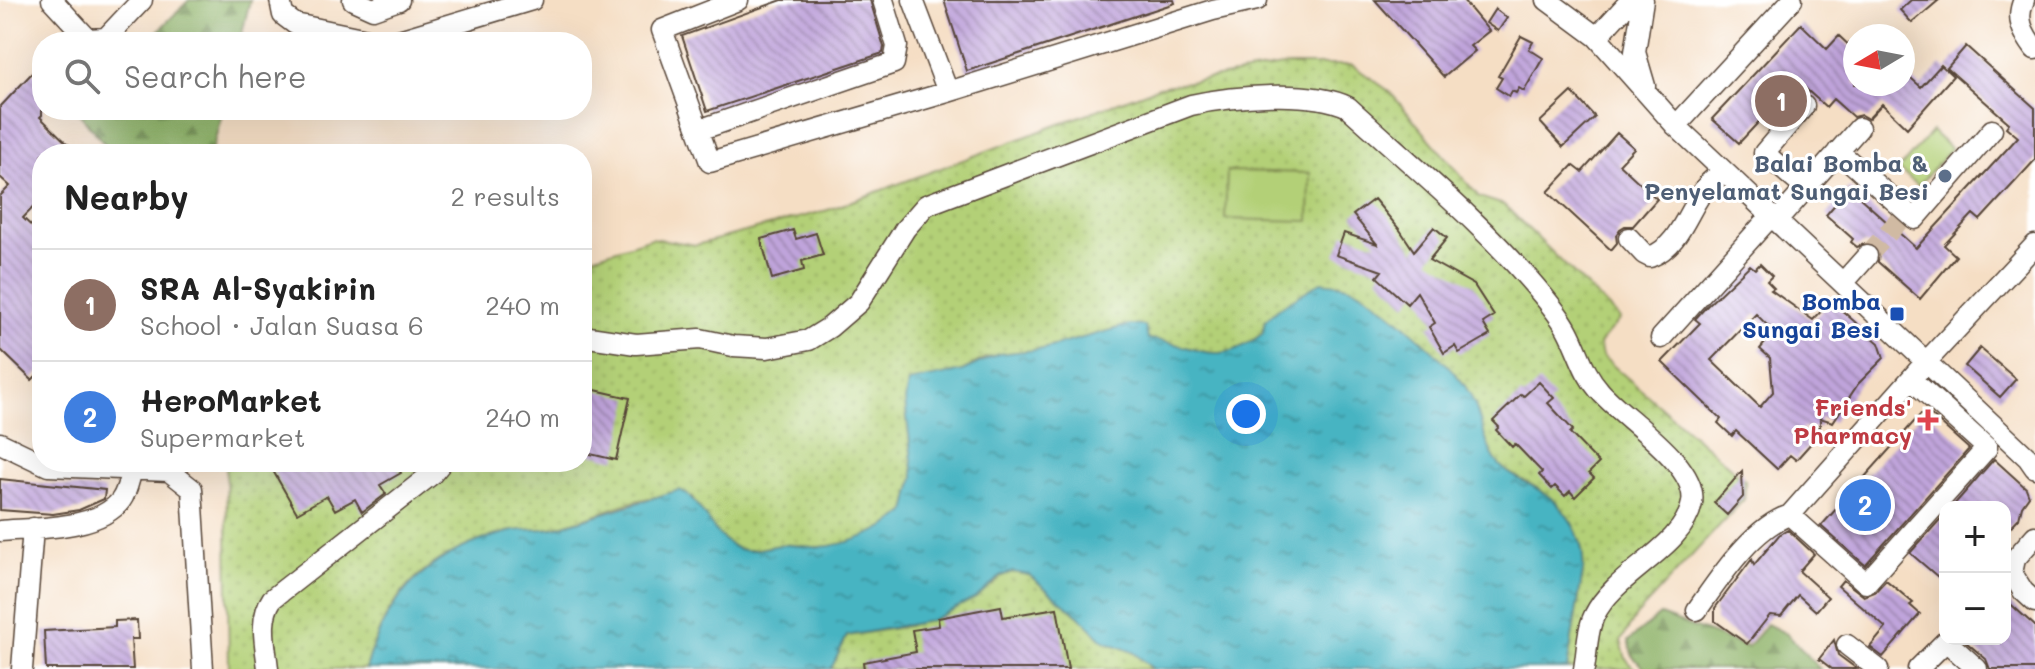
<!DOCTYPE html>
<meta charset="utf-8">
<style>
:root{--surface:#fff;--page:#f6f6f6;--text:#222;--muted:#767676;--line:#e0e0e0;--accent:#0f766e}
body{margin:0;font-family:Mali,sans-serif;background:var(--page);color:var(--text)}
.controls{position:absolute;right:24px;bottom:24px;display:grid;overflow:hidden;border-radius:16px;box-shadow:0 8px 32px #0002}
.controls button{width:72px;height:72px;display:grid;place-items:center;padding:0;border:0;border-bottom:2px solid var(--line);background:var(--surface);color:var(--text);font:40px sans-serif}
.compass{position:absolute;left:1843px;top:24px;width:72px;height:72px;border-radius:50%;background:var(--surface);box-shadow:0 8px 32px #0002;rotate:260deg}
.you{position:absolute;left:1246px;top:414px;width:28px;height:28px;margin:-20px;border:6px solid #fff;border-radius:50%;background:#1a73e8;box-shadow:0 0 0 12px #1a73e833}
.badge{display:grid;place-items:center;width:52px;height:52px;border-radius:50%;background:var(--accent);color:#fff;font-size:26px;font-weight:700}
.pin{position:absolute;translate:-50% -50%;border:4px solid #fff;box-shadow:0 2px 8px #0006}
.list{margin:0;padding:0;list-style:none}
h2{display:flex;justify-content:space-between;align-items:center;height:104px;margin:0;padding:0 32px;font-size:34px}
h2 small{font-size:26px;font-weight:400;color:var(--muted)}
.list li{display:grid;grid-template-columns:52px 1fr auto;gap:24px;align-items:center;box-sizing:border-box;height:112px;padding:0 32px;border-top:2px solid var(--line)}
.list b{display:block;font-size:30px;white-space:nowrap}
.list p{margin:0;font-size:26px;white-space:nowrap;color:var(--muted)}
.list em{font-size:26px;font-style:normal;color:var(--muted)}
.icon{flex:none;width:44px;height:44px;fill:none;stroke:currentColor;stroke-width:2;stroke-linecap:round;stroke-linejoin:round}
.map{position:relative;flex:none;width:2035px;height:669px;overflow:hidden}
.search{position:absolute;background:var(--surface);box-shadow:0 8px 32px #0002;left:32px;top:32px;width:560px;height:88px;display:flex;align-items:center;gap:20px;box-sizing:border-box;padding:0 28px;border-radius:32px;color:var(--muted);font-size:30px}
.panel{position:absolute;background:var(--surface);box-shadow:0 8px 32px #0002;left:32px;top:144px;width:560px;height:328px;border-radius:32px}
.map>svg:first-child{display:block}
.grass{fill:url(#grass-dots);stroke:#777d4a;stroke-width:2}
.forest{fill:url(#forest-firs);stroke:#646e43;stroke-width:2}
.park{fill:#b3d077;stroke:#777d4a;stroke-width:2}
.water{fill:url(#water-ripples);stroke:#416f70;stroke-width:2}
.building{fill:url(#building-back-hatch);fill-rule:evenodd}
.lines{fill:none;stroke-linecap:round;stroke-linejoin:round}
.minor-tunnel{stroke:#d0baa3;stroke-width:20;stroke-dasharray:20 10;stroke-linecap:butt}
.minor-casing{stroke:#574537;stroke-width:23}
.minor{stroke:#fff;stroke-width:20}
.service-dot{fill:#5c6f8a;stroke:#fff;stroke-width:3}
.transit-dot{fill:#1a4fb4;stroke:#fff;stroke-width:3}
.health-dot{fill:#e0444e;stroke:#fff;stroke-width:3}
.labels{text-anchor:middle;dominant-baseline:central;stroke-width:6;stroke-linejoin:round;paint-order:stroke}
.service-label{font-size:24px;font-weight:bold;fill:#4e5e75;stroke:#fff;text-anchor:end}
.transit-label{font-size:24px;font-weight:bold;fill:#164399;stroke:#fff;text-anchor:end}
.health-label{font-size:24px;font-weight:bold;fill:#be3a42;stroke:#fff;text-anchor:end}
</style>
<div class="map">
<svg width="2035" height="669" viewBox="0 0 2035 669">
<defs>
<pattern id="grass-dots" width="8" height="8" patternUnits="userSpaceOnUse" patternTransform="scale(2)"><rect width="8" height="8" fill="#b3d077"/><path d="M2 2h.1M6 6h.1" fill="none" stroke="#9bb366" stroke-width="1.8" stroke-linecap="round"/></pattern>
<pattern id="forest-firs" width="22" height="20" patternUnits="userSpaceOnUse" patternTransform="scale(2)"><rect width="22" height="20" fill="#8eb268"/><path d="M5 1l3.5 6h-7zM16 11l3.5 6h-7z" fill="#759155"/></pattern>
<pattern id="water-ripples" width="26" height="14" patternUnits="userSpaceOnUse" patternTransform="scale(2)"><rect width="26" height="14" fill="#47b4c2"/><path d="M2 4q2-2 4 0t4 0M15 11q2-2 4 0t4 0" fill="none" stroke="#3c939d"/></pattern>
<pattern id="building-back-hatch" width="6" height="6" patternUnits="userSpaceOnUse" patternTransform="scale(2)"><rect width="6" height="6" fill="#c0a4db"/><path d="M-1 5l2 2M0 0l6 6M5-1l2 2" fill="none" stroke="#9d86b1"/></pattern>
</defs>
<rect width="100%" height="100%" fill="#fff"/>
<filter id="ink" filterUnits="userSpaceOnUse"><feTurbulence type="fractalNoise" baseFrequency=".0125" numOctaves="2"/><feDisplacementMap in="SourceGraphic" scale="16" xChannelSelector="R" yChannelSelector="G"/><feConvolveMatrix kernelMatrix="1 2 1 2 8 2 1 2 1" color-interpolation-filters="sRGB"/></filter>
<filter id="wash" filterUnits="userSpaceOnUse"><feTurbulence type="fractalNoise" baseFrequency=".006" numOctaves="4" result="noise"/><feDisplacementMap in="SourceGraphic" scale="32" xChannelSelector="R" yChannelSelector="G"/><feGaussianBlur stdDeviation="1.8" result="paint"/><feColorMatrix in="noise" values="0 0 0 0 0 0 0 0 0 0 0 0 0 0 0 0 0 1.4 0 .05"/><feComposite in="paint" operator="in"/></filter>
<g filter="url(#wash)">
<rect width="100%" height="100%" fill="#f5dec4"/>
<path class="grass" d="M1288,65h64l37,26 90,106 25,8 116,114 -21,25 3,12 143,124 -1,19 -108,117 -15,25 5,18 9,10h-68l16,-98c3,-34 -16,-62 -43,-81 -16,-11 -35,-15 -45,-31 -14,-22 -17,-51 -30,-73 -5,-9 -15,-16 -21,-23 -30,-31 -65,-65 -106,-80l-73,38 -2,12c-47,38 -65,11 -116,6l-1,-5 -17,-9 -86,24 -58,9 -23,13 -15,4 -42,26 9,76 -8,35c-22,20 -62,36 -91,35 -10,0 -21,-3 -31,-2 -17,0 -39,12 -54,0 -15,-11 -28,-31 -38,-48 -14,0 -30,-2 -43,1 -32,6 -62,22 -94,29 -16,5 -32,1 -48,5 -78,22 -120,57 -141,137h-137l-3,-207h356v-202l70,-22 44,7 132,-35 331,-123z
M1012,572l17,3 49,40 26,26 29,11 20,17h-322l16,-33 61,-10 84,-41 9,-9z"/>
<path class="forest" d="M189,0h61l-10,42h-93z
M79,110h144l-12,44h-98l-35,-42z
M1660,615l87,32 20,-23 20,10 33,35h-175l-12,-12 -5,-16z"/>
<path class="park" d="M1932,131l19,18 -33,37 -19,-17z
M1227,171l83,2 -1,48 -84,-2z"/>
<path class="water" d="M1321,282c12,1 24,2 35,7 27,14 92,72 109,97 16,23 16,52 30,73 9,14 25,20 39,28 31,16 52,49 49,84l-16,98h-414l-20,-17 -29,-11 -26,-26 -49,-40 -17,-3 -11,4 -25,22 -46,23 -83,15 -16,33h-465c21,-77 66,-118 143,-137 16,-4 32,-1 49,-5l121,-37c19,5 34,48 55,57 15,8 33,-1 49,-2 12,-1 25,3 37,2 29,-2 64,-16 86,-35l8,-35 -9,-76 3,-19 54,-11 36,-17 45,-5 86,-24 16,1 3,13c50,5 68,32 115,-6l2,-12 12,-12z"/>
<g id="blocks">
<path class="building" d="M782,0h88l14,47 -1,6 -176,58 -25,-75z
M944,0h230l1,3 -208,68z
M1375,0h88l26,31 -19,15 5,5 -31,26z
M1911,0h28l-27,23 -12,-13z
M1495,9l12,9 -9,13 -12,-8z
M1801,24l26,25 12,-13 16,15v33h48v-13l18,16 20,-22 12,11 -46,52 -25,-24 -14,15 -7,-4 -8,2 -20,-18 -7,8 -29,-26 -58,62 -27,-24z
M1521,36l12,6 -4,7 14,9 -19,33 -5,-3 -3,5 -4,-2 -3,5 -13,-8 6,-10 -4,-2z
M1966,46l69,62v52l-55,60 -7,-6 -29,31 12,11 -36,43 -42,-37 1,-9 -4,-7 -11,-2 -7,3 -6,-5 2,-3 -27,-24 23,-27 67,60 102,-111 -12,-10 3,-4 -62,-55z
M33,72l9,8v35l-2,2 38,37h-36v44l-19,20 19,18v134l-10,10 -32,-31v-153l10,-10 -10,-9v-70z
M1572,92l23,25 -32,30 -23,-25z
M1617,133l17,15 -15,16 38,35 -24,27h-8l-5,3 -4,6 1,8 -6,7 -63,-58 25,-27 9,7z
M1374,199l26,31 14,21 20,-24 13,11 -18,22 45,25 20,31 -11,7 7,12 -31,18 -4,-7 -11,7 -15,-26 6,-4 -18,-31 -10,12 -30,-27 5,-6 -46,-16 8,-22 33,11 -24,-29z
M793,230l3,9 20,-6 7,22 -21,6 2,9 -32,9 -11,-40z
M1760,264l12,12 -5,5 7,7 -3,2 42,30 18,-19 48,42 5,15 -26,26 -25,38 -13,-4v9l-19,2 12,12 -17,19 -6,-5 -13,14 -41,-38 -4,5 -14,-13 3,-4 -59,-57 38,-39 -5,-4 12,-13 43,-41 5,4zM1756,314l18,18 -14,17 10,9 3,34 -13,15 -49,-47z
M1980,348l36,31 -16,18 -35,-31z
M1539,382l15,16 -6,5 25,27 -3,3 29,30 -10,10 5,5 -19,19 -5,-6 -5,5 -10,-10 -3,3 -13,-14 3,-3 -27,-28 -3,3 -16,-17 3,-3 -6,-6 28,-27 3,2z
M582,387l48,11 -14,62 -34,-8z
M1921,414h9l39,35 -104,116 -44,-39z
M1994,459l32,29 3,8 -7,10 -3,12 -14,15v-26h-53z
M268,462h126l7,11 -21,12 6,9 -24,18 -7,-13 -20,11 -8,-14 -30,17z
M1742,471l1,26 -16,18 -13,-12z
M0,479l105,11 -1,9 -25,11 -26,4 -53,-4z
M1945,514v69l-35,-30z
M1788,530l26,24 -15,17 29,26 -12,14 -18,-16 -17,21 -11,-1 -23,29 -32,-23v-13l37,-49 2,6 25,-30z
M1843,580l21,16 11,-4 11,-12 27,23 -3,2 10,9 -37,43 -13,-10 16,-19 -48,-42z
M2005,599l30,27v43h-45l-4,-10 -20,-17 2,-3h37z
M1001,606l2,11 54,-9 11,61h-204l-1,-7 53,-10 -4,-22 27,-4 -1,-8z
M137,620l1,19h-7l2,30h-87l-2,-38 71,-4v-6z
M1834,640l4,15 19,14h-25l-13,-10z"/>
</g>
</g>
<g filter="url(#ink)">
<use href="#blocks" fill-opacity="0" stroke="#574537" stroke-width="2"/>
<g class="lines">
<path class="minor-tunnel" d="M1867,256l40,-44"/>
<g class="minor-casing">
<path id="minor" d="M52,0l36,39 18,-1 36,-38
M280,0l3,15 12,9 86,18
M353,0l20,9 26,-9
M738,0l-76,30 48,132 238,-70 265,-82 44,-10
M913,0l35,92
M1547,0l50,37 79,89 352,332 7,10
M1643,0l-8,52 10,34
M2024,0c-9,19 -1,33 11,49
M1597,37l34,-37
M392,42l140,-42
M1804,106l-40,47 42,36
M1676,126l116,-126
M699,130l195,-67 3,-17 -14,-46
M1838,151l77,68 77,-89
M1777,221l82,-93
M1629,238l15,16 6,3c32,-12 38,-51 59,-74 4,-4 9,-8 14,-12
M1843,283l24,-27
M582,336l54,8 64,-5 33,7 34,2 42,-8 21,-13 29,-25 46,-73 21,-24 265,-100c40,-9 120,-16 157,2 67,61 139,120 196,190 9,11 18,22 24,34 11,21 15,41 31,59 23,28 100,74 93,113 -9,46 -77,69 -98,113 -7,14 -7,37 -10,53
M1661,338l110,-122
M0,443l48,23 121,5 23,18 11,180
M1790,515l76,68 121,-135 -76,-69
M0,531c34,-3 99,-1 121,-31 6,-8 8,-21 11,-30
M2012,573l11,18 12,11
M2005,580l7,-7 3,-14 20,-23
M1697,610c22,-31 55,-83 93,-95l136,-153 109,-117
M1946,641l31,28
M1847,645l31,24
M22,669l11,-141
M268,669c-2,-23 -10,-49 4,-70l160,-125 10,-12
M1918,669l30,-30"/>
</g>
<use href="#minor" class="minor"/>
</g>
</g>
<circle class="service-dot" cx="1945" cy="176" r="8"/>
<rect class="transit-dot" x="1889" y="306" width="16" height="16" rx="4"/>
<path class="health-dot" d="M1924 408h8v8h8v8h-8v8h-8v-8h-8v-8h8z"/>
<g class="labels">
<g class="service-label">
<text x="1929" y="162">Balai Bomba &amp;<tspan x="1929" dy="28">Penyelamat Sungai Besi</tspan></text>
</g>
<g class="transit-label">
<text x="1881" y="300">Bomba<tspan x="1881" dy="28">Sungai Besi</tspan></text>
</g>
<g class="health-label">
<text x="1912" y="406">Friends'<tspan x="1912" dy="28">Pharmacy</tspan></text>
</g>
</g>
</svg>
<div class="controls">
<button>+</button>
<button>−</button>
</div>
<svg class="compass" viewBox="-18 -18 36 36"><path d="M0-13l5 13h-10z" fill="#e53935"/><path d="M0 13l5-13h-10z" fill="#767676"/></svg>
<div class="you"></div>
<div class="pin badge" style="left:1781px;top:101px;background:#8d6e63">1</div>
<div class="pin badge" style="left:1865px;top:505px;background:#3f7fe0">2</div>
<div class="search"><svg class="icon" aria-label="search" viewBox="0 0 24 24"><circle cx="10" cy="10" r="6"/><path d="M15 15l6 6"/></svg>Search here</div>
<section class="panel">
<h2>Nearby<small>2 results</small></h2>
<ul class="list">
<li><span class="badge" style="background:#8d6e63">1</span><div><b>SRA Al-Syakirin</b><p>School · Jalan Suasa 6</p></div><em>240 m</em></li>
<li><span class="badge" style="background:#3f7fe0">2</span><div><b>HeroMarket</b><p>Supermarket</p></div><em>240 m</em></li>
</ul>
</section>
</div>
